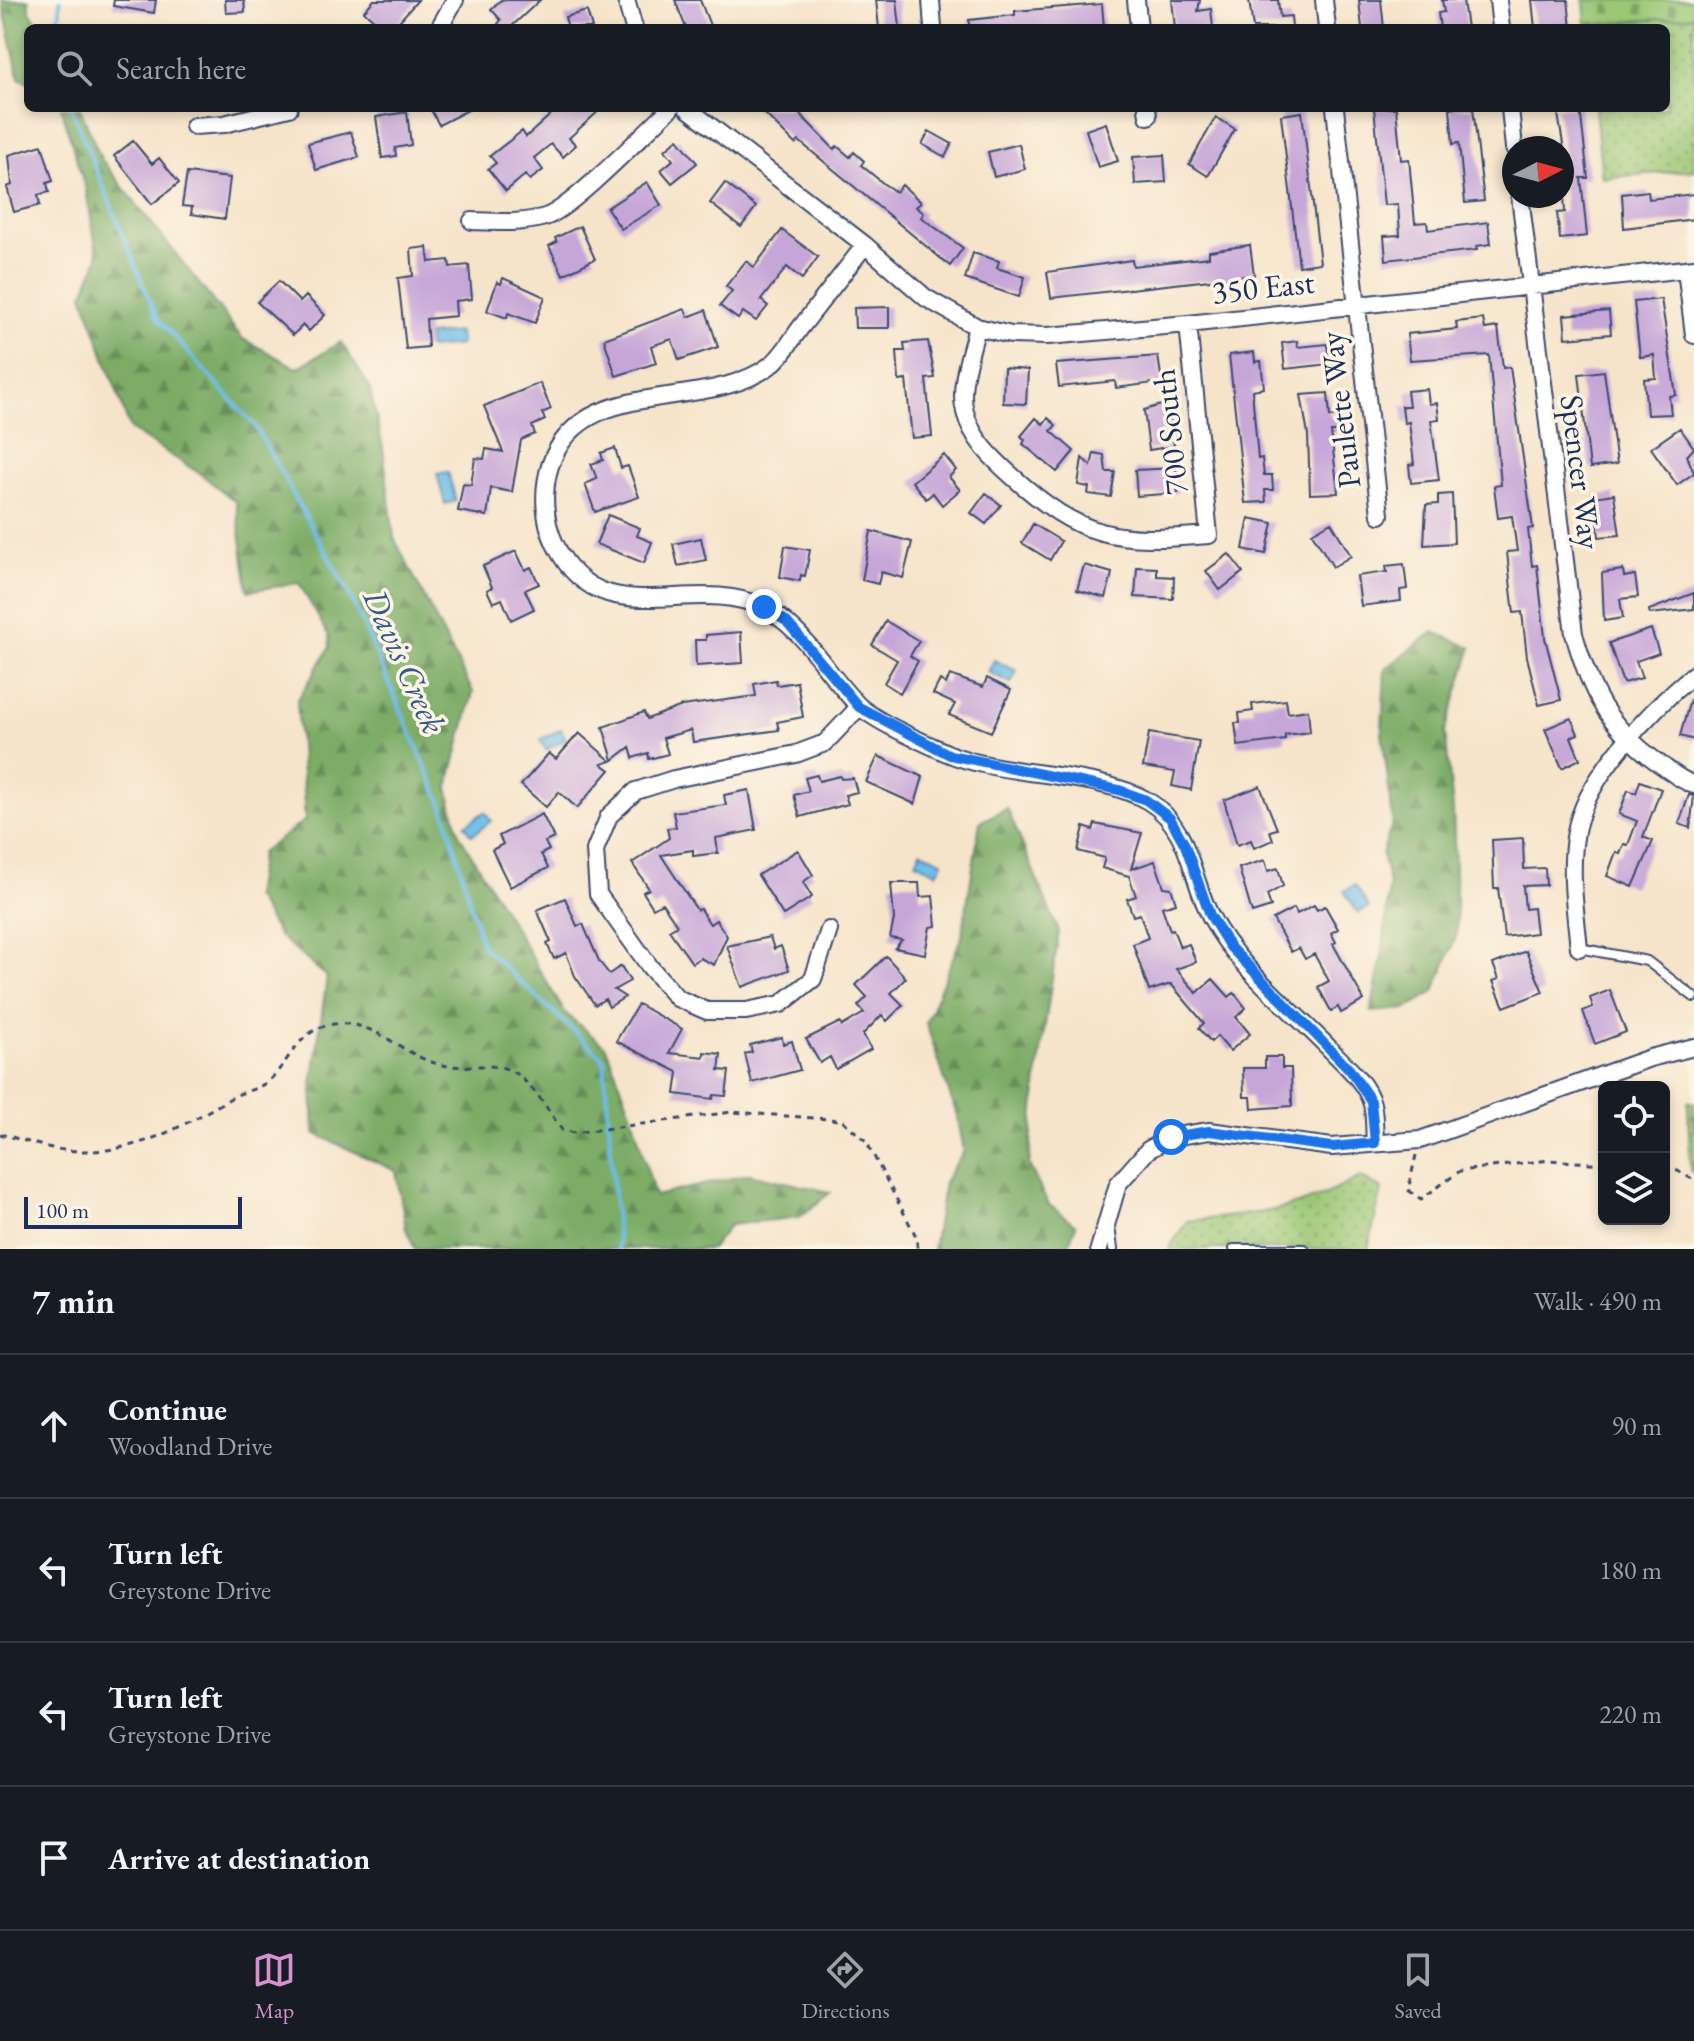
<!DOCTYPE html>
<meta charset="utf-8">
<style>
:root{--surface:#171b24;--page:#20242c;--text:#f1f3f6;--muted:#9ea1a6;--line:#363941;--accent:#d690ce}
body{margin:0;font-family:"EB Garamond",serif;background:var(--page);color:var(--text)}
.controls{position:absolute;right:24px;bottom:24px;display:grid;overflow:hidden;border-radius:12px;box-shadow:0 4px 12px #0003}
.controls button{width:72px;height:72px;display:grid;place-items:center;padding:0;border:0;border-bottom:2px solid var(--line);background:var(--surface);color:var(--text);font:40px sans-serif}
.compass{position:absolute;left:1502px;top:136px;width:72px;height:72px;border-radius:50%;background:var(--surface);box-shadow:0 4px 12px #0003;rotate:84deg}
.scale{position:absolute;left:24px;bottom:20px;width:218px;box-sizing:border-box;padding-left:8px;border:4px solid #1b2f5e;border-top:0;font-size:22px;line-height:28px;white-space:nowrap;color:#1b2f5e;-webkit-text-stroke:6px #fcf5e5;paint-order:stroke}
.stop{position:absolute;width:24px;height:24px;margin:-18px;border:6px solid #1a73e8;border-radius:50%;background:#fff}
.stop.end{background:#1a73e8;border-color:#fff;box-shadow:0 2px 8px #0008}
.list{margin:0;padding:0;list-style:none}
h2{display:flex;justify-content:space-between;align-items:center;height:104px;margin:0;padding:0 32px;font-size:34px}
h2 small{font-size:26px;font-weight:400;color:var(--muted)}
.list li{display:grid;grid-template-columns:52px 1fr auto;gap:24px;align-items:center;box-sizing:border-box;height:144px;padding:0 32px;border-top:2px solid var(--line)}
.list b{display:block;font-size:30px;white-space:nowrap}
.list p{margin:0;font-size:26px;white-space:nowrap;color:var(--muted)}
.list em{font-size:26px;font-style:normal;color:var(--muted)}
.icon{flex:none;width:44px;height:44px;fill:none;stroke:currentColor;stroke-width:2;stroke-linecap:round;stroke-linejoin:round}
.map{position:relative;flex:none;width:1694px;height:1249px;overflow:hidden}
.search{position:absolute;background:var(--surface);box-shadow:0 4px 12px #0003;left:24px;right:24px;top:24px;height:88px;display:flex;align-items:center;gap:20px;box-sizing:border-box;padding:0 28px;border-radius:12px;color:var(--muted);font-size:30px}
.sheet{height:680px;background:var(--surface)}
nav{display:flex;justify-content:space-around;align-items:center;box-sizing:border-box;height:112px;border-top:2px solid var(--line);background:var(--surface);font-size:22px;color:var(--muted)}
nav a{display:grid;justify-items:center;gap:4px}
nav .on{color:var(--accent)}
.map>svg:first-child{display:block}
.grass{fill:url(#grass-dots);stroke:#5b7b6a;stroke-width:2}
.forest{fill:url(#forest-firs);stroke:#4c6e62;stroke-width:2}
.cemetery{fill:url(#cemetery-stones);stroke:#5b7b6a;stroke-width:2}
.water{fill:#6ebee9;stroke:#4476a4;stroke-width:2}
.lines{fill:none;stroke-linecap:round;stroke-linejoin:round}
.stream{stroke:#6ebee9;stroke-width:4}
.building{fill:#c6a6d8}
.service-casing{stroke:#3c4a6e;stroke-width:12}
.minor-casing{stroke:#3c4a6e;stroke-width:20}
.path{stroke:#3c4a6e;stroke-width:3;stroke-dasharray:6 6;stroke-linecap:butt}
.service{stroke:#fff;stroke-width:8}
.minor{stroke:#fff;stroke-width:16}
.route{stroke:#1a73e8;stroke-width:10}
.labels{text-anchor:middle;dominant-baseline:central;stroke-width:7;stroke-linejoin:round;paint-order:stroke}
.street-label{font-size:32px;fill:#1b2f5e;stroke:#fcf5e5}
.water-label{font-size:34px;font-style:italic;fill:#345a88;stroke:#fcf5e5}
</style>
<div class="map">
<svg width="1694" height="1249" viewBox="0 0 1694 1249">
<defs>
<pattern id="grass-dots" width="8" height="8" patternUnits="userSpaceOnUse" patternTransform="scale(2)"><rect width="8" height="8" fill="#9bc775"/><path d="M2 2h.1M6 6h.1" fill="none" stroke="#7ea263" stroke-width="1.8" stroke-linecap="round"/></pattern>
<pattern id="forest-firs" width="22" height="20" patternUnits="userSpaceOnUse" patternTransform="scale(2)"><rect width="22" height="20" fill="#7cac66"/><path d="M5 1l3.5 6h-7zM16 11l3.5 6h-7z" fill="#658c57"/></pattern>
<pattern id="cemetery-stones" width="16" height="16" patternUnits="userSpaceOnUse" patternTransform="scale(2)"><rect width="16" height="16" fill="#9bc775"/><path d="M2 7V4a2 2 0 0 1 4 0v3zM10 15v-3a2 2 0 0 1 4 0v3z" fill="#7ea263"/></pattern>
</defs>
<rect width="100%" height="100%" fill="#fcf5e5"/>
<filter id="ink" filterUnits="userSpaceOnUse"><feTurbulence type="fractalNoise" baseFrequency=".0125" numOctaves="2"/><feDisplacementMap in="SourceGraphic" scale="16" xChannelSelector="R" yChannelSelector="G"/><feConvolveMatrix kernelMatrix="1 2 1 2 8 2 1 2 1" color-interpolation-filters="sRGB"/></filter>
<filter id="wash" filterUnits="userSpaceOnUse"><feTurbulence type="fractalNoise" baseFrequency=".006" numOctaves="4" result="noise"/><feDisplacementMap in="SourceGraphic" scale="32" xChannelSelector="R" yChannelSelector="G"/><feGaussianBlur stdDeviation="1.8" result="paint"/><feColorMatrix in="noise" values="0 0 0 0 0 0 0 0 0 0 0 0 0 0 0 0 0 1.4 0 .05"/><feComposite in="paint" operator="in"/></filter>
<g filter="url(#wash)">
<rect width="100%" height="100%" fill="#f6e4ca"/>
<path class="grass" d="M1694,16v154l-92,8 -7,-70h71v-80h-80v-3z
M1688,1101l6,2v69l-4,-1z
M1360,1177l22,12 -14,60h-199l18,-28c69,-7 111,-9 173,-44z"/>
<path class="forest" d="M2,0h27v9l11,19h-12v55l-9,-5z
M61,108h19l21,51 142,180 54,29 44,-26 28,44 14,62 11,90 79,154 -25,96 11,46 106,179 41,34 24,62 25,87 94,-22 82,18 -31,25 -70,8 -19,24h-296l-9,-20 -10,-58 -82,-38 -2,-49 15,-107 -48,-41 -25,-40 7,-43 44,-33 -8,-119 33,-54 -1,-11 -30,-53 -51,8 -12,-89 -34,-27 -72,-46 -47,-134 15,-37 -12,-68z
M1433,632l39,15 -27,85 8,76 4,126 -23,58 -28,17 -35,3 12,-62 6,-65 -7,-31 11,-33 -11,-89 3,-63z
M1007,808l52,124 -22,146 -8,87 19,39 28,21 -9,24h-134l11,-67 20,-31 -6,-32 -32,-96 36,-87 18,-114z"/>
<path class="cemetery" d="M1584,0h110v16l-108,9z"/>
<path class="water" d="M459,332l1,13 -31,3 -1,-13z
M448,472l8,29 -11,3 -8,-30z
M994,660l23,11 -6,12 -23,-11z
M561,729l5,10 -20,11 -6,-10z
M485,812l6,9 -19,14 -7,-10z
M921,851l22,11 -6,11 -21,-11z
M1355,885l14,22 -11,6 -14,-22z"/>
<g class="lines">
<path class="stream" d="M48,28l12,-14v-14
M71,108l86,210 98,108 96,171 93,211 38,138 122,113 14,190"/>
</g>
<g id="blocks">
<path class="building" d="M114,0h42l-2,13 -41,-7z
M225,0h19l1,12 -19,1z
M374,0h44l-25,28h-11l-18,-17z
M501,0h39l-30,28h-15l6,-8 -10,-11z
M675,0h25l11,28h-25z
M876,0h21l3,28h-21z
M1172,0h28l-2,11 13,-2 2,19h-38z
M1249,0h29l2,17 11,-1 1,12h-39z
M1359,0h22l3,28h-22z
M1442,0h21l4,28h-27l-2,-15 6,-1z
M1532,0h36l3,28h-36z
M1102,4l2,24h-135v-8l46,-5v-4z
M587,11l5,17h-24l-3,-11z
M430,108h42l-33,17z
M558,108h44l-33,30 7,7 -13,12 -12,-13 -17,14 9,12 -13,10 -5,-5 -19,16 -18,-22 8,-6 -6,-7 32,-25 4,6z
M759,108h35l40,41 3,-3 13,11 4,-5 10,9 -3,4 23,19 12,8 6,-7 19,17 -5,5 8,6 -3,4 42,31 -13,18 -151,-125 -4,3z
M1374,108h22l5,52 8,-1 6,64 12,-1 1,8 60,-8 3,22 -15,2 1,4 -91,10 -2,-24 16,-1 -2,-31 -14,1z
M1450,108h23l11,93 -19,2 -6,-60 -6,1z
M1557,108h23l8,70h-7l6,58 -27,3 -3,-26 8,-1 -3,-50h4z
M407,112l4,33 -16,3 1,8 -14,2 -6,-41z
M1302,112l18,151 -21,3 -18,-151z
M1216,117l19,12 -27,47 -19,-12z
M1106,123l12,38 -20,6 -12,-37z
M929,131l23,13 -7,13 -23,-13z
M351,132l8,25 -43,13 -8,-27z
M678,139l19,24 -25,20 -11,-13 12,-10 -8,-10z
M133,141l19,23 7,-6 20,25 -27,21 -38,-48z
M1019,144l6,25 -31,8 -6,-25z
M42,145l11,36 -6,2 2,9 -11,3 2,10 -26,7 -7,-25 5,-2 -3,-30z
M1164,155l2,27 -31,2 -2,-27z
M187,173l43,5 -5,41 -34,-5 1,-7 -10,-1z
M647,182l14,23 -40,24 -14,-21z
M725,183l31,24 -15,20 -31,-24z
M1648,191l1,8 45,-5v25l-70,9 -2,-34z
M580,226l15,33 -32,16 -14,-29 8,-4 -2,-4z
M782,230l36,27 -16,22 -15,-12 -26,33 7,6 -12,15 -13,-9 -5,7 -18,-13 12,-15 -6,-5 20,-25 8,6z
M1250,245l4,30 -203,23 -4,-26 85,-12 1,6 76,-9v-6z
M427,247l2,15 20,-2 1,7 19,-2 3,34 -17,2 1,15 -30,3 2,28 -22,2 -8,-71 15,-2 -2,-27z
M973,253l26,8 -2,7 28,9 -6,20 -54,-18z
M503,278l42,19 -10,26 -27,-10 -1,5 -20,-7 10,-29 4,2z
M279,281l21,21 6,-6 19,19 -16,16 -6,-6 -10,10 -36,-33z
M1661,299l15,96 -7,1 2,18 -24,1 -3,-36 12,-1 -2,-23 -14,2 -6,-55z
M889,307v21h-34l-1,-20z
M685,309l3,8 18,-7 12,37 -39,13 -7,-21 -21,7 5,17 -40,13 -12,-37z
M1609,311l2,23 -45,4 -2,-23z
M1483,319l2,10 13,-2 5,41 7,-1 23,161 -5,1 4,37 5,-1 8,73 16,62 -22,5 -12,-48 -5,-45 -8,1 -3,-24 -4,-37 10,-1 -5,-35 -14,2 -4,-32 7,-1 -12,-130 -79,5 -3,-26 50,-5 -1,-7z
M928,341l7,37 -9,1 6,57 -20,2 -6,-58 -7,1 -2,-30h8l-1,-8z
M1297,341l1,6 29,-3 3,20 -45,5 -3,-26z
M1254,352l1,10 6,-1 3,27 -12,2 6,69 4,-1 2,17h8l1,15h-8l1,12 -21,1 -16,-148z
M1158,356l4,26 -46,6 -1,-7 -56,6 -3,-23z
M1004,368l24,2 -2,34 -23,-1z
M1604,371l13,93 -27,4 -11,-94z
M540,383l11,26 -9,4 3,7 -13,6 3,8 -14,6 -9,52 -21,-4 -4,28 -29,-5 5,-27 8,1 4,-27 9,1 2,-10 17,3 -19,-46z
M1427,389l2,15 8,-1 2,16 -8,1 8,60 -28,3 -2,-18 5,-1 -5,-42 -5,1 -2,-17h7l-2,-15z
M1328,393l2,24 6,-1 2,16h-7l7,61 -28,1 -2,-59 -7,-40z
M1168,403l6,43 -25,4 -5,-40z
M1036,418l7,6 5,-6 8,7 -5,6 23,20 -17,21 -34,-28 2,-4 -4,-4z
M1680,428l14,20 -7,8 7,17 -17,12 -26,-37z
M615,448l6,20 7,-2 11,31 -44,15 -10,-28 12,-5 -6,-15 12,-4 -2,-7z
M1094,453l10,2 2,17h9l-4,25 -23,-3 1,-7 -11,-2 4,-27 9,8z
M944,455l12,15 -7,7 11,13 -18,15 -9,-12 -7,6 -14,-17z
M1176,468l2,25 -41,3 -2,-26z
M986,493l15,12 -15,19 -15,-11z
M1452,494l2,49 -30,2 2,-40 12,-1v-9z
M1614,494l6,41 -21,2 -5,-40z
M608,515l32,13 -3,8 15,6 -8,21 -48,-19z
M1249,518l24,5 -7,31 -23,-5z
M1331,522l20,34 -18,11 -21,-34z
M1033,524l28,17 -11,19 -28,-17z
M871,531l41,11 -9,36 -22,-6 -3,12 -16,-4z
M701,538l5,22 -28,6 -5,-22z
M785,546l25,4 -5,26 -4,-1 -1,6 -20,-4z
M516,551l9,19 6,-3 8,17 -14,6 9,19 -23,11 -9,-21 -9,4 -6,-13 5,-3 -9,-21z
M1229,554l14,18 -23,18 -14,-19z
M1404,564l3,25 -7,1 1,11 -40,5 -4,-30 30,-4 -1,-6z
M1084,565l28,8 -6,25 -29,-8z
M1137,567l20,1v8l17,1 -1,22 -38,-2z
M1623,570l1,7 11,-2 3,22 -18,2 3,19 -19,3 -2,-48z
M1694,593v16l-44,5 -1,-4z
M886,621l33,20 -9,15 8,5 -18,32 -16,-10 13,-23 -25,-15z
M1651,629l8,24 -23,8 6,17 -19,5 -14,-40z
M741,632l2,31 -47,3 -1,-26h11v-5z
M950,675l33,12 4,-9 24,12 -20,42 -42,-17 6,-11 -22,-10 7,-14 6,4z
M776,680l1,5 20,-3 6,35 -26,5 2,8 -86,12 -2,-12 -28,8 5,16 -19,5 -1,-6 -15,5 -3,-11 -17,13 -10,-33 41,-15 3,7 35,-13 74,-10 -2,-12z
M1286,700l2,13 20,-3 2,22 -25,3v5l-47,6 -3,-23h5l-1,-10 14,-2 -1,-7z
M1690,700h4v40l-14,-4z
M1571,718l7,16 -7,3 9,22 -18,9 -17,-39z
M579,733l32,28 -9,3 8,6 -33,38 -18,-16 -13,15 -25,-22 28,-32 7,6z
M1149,733l50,8 -8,49 -19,-4 3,-14 -32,-5z
M878,756l45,21 -8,27 -49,-22z
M817,775l2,6 21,-5 1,3 12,-1 4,14 -12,3 3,9 -48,13 -6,-22 15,-4 -4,-13z
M1640,781l21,8 -18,48 10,4 -20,46 -26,-11 9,-24 4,2 4,-10 4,1 9,-24 -18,-7 9,-24 8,3z
M1260,786l17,43 -7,2 3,9 -19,8 -3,-8 -14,5 -13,-45z
M749,790l7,40 -40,8 2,15 -25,3v-6l-32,5 36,55 3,-1 10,15 6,-4 11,16 -13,29 -14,-7 -8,5 -23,-33 8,-5 -15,-22 -9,5 -10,-16 6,-3 -17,-26 37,-25 -2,-10 9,-1 -3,-15 53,-7 -2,-10z
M1689,795l5,1 -4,32 -11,-4z
M542,814l12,24 -9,4 4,8 -8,4 7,14 -38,19 -18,-37 11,-6 -4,-8z
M1095,824l47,9 -11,36 24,-8 9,26 7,1 5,15 -14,4 8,23 3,-1 7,18 9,-3 7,18 -20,7 21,24 16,-14 16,18 5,-4 12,15 -10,9 14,17 -20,17 -13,-15 -6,6 -12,-14 5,-5 -33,-39 -22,7 -16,-47 15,-6 -8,-24 -7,2 -6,-17 9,-3 -7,-20 -27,-8 3,-10 -27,-7 6,-24 9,3z
M1523,838l1,31 21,-1 1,17 -23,1 2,23 8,-1 3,25 -32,4 -6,-49h-4l-2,-48z
M798,850l15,25 -10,7 9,15 -29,18 -25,-40z
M1265,860l3,11 10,-3 5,18 -16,9 4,12 -19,6 -13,-45z
M891,883h28l1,14 13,-1 3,30 -6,1 -5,27 -30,-6 7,-8 -12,-2 4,-19z
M565,898l12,28 6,-2 16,37 10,13 12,-8 9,15 -16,9 11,7 -16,10 -4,-8 -10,6 -20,-29 -9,-23 -12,6 -7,-15 4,-2 -14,-32z
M1314,905l3,5 8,-4 13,23 -7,4 5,9 -3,2 31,56 -23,13 -3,-6 -7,4 -13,-24 11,-6 -15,-27 -9,5 -6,-11 -8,4 -18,-33 21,-11 3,6z
M770,937l4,12 7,-3 8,24 -47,17 -15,-41z
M1526,951l17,41 -39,15 -11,-26 6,-2 -6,-15z
M886,956l20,22 -15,15 12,12 -16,16 -5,-6 -19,19 8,15 -35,20 -6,-12 -10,6 -14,-24 34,-17 2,4 22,-13 -6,-7 9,-9 -11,-12z
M1610,990l16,42 -31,12 -12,-33 10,-4 -3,-9z
M638,1004l44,25 -13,24 35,4v-5l17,2 -2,16 10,1 -3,25 -12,-1 -1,4 -38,-5 3,-22 -62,-31z
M782,1037l1,7 9,-3 8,29 -48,13 -7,-29 7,-2 -2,-7z
M1265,1057h17v11h9l1,38 -40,3 -1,-12h-7l-1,-29h22z"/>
</g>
</g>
<g filter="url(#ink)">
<use href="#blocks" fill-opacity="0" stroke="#3c4a6e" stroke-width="2"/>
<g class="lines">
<g class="service-casing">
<path id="service" d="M1579,948l68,13 47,36
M1110,1226l3,23
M1234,1249h70"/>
</g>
<g class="minor-casing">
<path id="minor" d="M626,0l8,28
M931,0l2,28
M1136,0l3,28
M1324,0l3,28
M1498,0l3,28
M439,28l16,-28
M687,108l178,137 61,53 51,29 34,8 37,1 140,-12 506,-56
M1147,108l1,8
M1335,108l45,407
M1510,108l4,40
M194,126l30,-2 65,-16
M1520,196l54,438c17,59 32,90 83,128 12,8 23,18 37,23
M472,221c25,1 49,3 73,-4 26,-8 102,-87 126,-109
M865,245c-21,27 -43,55 -64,82 -9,12 -18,28 -29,37 -64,51 -191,8 -222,102 -8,25 -6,55 5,78 45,94 137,29 207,63 41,19 63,65 94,96 17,18 67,39 91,50 55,24 150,18 201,48 43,26 42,76 63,116 26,50 78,90 117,130 15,16 38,35 44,57 3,12 2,27 3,39
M1686,269l8,66
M977,327c-6,25 -19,59 -12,85 7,27 27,46 47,64 70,63 104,67 197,59l-21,-211
M829,930l-16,49 -32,25 -35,7h-39l-30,-13 -27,-31 -52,-73 -3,-44 14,-34 27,-25 38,-12 122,-25 29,-11 34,-36
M1579,948c-4,-38 -10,-79 -3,-117 11,-56 76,-122 118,-157
M1099,1249l19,-65 30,-34 23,-13 38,-6 123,16 88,-7 230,-82 44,-11"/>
</g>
<path class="path" d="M0,1134c21,5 44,14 65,16 66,7 111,-20 166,-52 10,-6 24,-8 33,-14 22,-14 31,-50 61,-58 47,-13 77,32 118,39 20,4 42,-2 61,3 25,8 44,42 58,62l12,3 158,-21 110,8 24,21 51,97v11
M1416,1155l-8,35 13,9 39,-28 89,-11 55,4
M1664,1170l14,1 16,9"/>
<use href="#service" class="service"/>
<use href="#minor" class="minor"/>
</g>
</g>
<g class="lines" filter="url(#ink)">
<path class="route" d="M764,607l22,14 73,86 91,48 169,35 27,10 24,18 15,27 25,70 20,32 120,123 21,31 4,42 -43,4 -123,-16 -38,6"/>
</g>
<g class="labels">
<g class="street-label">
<text transform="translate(1263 287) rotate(-6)">350 East</text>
<text transform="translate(1340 410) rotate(-97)">Paulette Way</text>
<text transform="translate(1170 432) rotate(-96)">700 South</text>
<text transform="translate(1581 472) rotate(83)">Spencer Way</text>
</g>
<g class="water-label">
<text transform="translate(405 661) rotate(66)">Davis Creek</text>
</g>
</g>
</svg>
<div class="controls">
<button><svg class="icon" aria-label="locate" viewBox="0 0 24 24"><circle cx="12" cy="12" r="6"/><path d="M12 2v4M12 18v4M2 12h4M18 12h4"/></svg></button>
<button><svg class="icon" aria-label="layers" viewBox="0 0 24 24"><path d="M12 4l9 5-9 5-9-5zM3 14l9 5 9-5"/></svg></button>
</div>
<svg class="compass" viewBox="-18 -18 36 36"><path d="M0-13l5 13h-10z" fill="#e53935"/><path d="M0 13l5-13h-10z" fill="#9ea1a6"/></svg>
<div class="scale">100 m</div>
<div class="stop" style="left:1171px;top:1137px"></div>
<div class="stop end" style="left:764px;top:607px"></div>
<div class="search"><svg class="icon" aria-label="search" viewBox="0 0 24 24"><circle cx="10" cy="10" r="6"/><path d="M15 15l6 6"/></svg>Search here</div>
</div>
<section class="sheet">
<h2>7 min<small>Walk · 490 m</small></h2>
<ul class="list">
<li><svg class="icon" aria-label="ahead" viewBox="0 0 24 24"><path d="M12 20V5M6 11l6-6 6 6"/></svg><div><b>Continue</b><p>Woodland Drive</p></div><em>90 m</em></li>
<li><svg class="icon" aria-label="left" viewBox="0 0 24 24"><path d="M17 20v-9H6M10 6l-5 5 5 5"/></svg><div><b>Turn left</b><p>Greystone Drive</p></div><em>180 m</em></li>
<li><svg class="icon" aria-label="left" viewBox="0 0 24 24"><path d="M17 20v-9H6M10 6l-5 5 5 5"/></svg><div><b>Turn left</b><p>Greystone Drive</p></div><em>220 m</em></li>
<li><svg class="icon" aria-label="arrive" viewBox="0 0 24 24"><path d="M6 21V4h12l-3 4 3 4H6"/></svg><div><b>Arrive at destination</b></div></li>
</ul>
</section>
<nav>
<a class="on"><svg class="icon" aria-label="map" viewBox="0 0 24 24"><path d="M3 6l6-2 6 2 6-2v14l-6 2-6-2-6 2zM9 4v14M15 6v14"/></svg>Map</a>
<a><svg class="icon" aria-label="directions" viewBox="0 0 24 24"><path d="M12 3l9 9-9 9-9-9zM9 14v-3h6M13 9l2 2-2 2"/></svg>Directions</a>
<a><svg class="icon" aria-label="saved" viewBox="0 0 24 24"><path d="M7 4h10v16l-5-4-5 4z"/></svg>Saved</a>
</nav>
